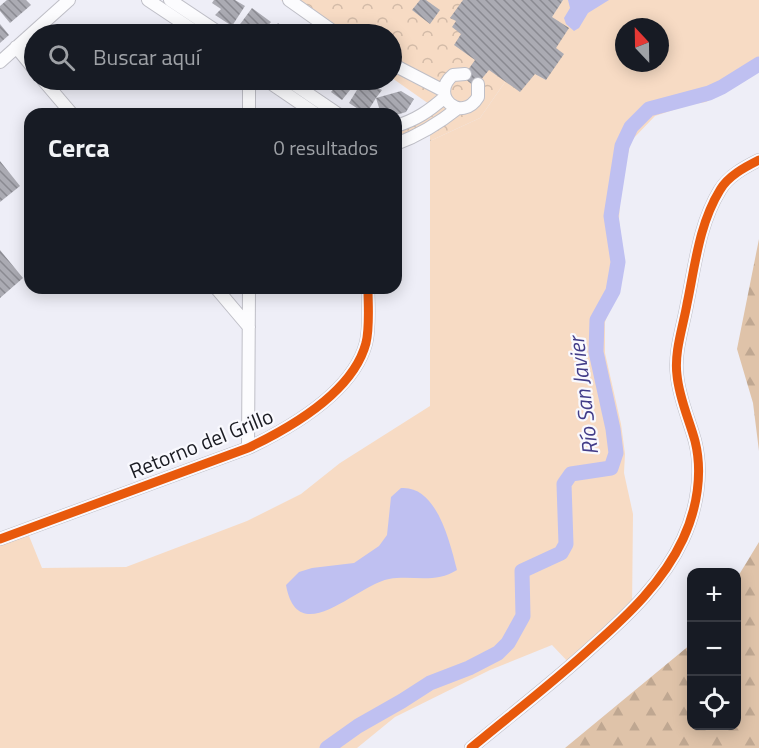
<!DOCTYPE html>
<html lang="es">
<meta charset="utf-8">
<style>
:root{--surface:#171b24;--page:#20242c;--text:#f1f3f6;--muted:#9ea1a6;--line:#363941}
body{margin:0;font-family:"Titillium Web",sans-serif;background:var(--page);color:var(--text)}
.controls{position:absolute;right:18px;bottom:18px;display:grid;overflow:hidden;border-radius:12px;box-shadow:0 3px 15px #0003}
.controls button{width:54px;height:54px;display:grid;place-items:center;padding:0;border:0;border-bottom:2px solid var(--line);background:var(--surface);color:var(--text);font:30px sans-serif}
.compass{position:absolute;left:615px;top:18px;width:54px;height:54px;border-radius:50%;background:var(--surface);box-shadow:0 3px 15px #0003;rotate:338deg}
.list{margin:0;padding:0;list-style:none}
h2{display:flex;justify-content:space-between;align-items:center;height:78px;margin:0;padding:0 24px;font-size:26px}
h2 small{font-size:20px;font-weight:400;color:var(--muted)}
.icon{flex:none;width:33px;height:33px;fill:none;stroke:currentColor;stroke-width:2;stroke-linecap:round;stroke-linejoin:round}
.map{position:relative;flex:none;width:759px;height:748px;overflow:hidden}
.search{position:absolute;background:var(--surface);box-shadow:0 3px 15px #0003;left:24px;top:24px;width:378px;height:66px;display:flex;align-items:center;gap:15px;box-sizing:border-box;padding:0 21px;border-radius:33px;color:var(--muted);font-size:22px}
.panel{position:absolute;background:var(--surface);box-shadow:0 3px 15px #0003;left:24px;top:108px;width:378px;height:186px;border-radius:18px}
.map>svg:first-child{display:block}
.grass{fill:#f7dbc4;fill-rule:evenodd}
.forest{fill:url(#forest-firs)}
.park{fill:url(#park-crowns)}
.water{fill:#bfc0f1}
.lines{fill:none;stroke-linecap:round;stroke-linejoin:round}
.river{stroke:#bfc0f1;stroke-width:15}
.building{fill:url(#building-back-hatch)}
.minor-casing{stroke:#bfbfc7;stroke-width:14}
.minor{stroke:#fcfcfe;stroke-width:12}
.cycleway-casing{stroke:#f9f9fe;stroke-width:13}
.cycleway{stroke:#e8590c;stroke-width:9}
.labels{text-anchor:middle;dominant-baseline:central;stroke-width:4.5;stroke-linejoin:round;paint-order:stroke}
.street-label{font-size:21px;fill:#1b1c23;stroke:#f9f9fe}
.water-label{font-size:22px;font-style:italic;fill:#423c88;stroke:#f9f9fe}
</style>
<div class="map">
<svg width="759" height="748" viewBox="0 0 759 748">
<defs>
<pattern id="forest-firs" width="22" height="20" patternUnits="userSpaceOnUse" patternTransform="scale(1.5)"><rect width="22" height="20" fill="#dfc3a9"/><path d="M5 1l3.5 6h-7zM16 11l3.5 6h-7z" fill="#bfa791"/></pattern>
<pattern id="park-crowns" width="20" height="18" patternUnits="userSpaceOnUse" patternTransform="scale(1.5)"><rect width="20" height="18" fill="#f7dbc4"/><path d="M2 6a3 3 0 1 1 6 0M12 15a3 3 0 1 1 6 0" fill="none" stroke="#d3bba8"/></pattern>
<pattern id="building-back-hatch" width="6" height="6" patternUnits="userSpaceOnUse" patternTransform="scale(1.5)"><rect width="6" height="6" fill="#ababb3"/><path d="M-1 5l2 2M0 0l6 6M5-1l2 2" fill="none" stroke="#8a8a91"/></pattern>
</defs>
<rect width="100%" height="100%" fill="#eeeef7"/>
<path class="grass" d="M563,0h196v71l-53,31 -18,3 -33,11 -24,25 -10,43 -2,36 4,32v22l-18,48v31l16,71 4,30 -1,19 9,41 -1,95 -60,57 -20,-21 -62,25 -95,47 -38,31h-357v-209l27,-8 15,37 84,-1 121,-46 54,-27 39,-31 90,-57v-265l50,-23 25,-36 30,-8 11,6 10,-32 -4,-31zM624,27h36v36h-36z"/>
<path class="forest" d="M759,239v212l-6,-48 -16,-54z
M759,542v206h-194l126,-104 1,82h44l1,-148z"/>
<path class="park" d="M281,0h282l-11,17 17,11 -13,20 8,6 -18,26 -11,-6 -15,18 -15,-10 -25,36 -50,23v-11l-34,14v-18l33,-22 -37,-26v-44h-62z"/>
<path class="water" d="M568,0h41l-21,13 -9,15 -5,3 -8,-7 -2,-6 6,-10z
M401,488c36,-3 49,55 56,82 -22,14 -44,5 -68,9 -33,6 -91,72 -103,6l13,-13 13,-4 42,-5 25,-17 8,-11 4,-38z"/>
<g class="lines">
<path class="river" d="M327,748l31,-22 44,-25 28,-18 39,-15 29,-15 10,-10 15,-27 -1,-45 39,-18 5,-9 -2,-60 7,-10 40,-6 5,-15 -3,-24 -17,-77 1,-32 16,-29 5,-29 -7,-46 11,-70 9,-19 18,-18 60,-16 13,-6 37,-23"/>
</g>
<path class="building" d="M7,0h19l5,5 -21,18 -10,-12v-5z
M214,0h21l10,6 -13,20 -17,-11 6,-6 -9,-6z
M420,0h6l14,10 -10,14 -18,-14z
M463,0h100l-11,17 17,11 -13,20 8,6 -18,26 -11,-6 -15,18 -31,-22 -14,17 -12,-10 12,-17 -21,-15 7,-11 -9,-7 4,-6 -6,-3z
M252,8l19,14 -10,12h-13l-10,-7z
M278,23l15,11h-24z
M0,24l9,11 -9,8z
M341,80h17l-16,20 -11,-8z
M363,80l19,10 -6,8 25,-7 13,8 -8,13 -10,3 -15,-1 -5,-16 -10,16 -17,-11z
M0,161l20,25 -20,16z
M0,250l23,28 -23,20z"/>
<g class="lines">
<g class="minor-casing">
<path id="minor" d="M148,0l51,34
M170,0l51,34
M289,0l48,34
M16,47l18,22
M0,62l69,-62
M392,64l52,27
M465,74l-12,1c-25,21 9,49 25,22v-13
M43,80l29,34
M249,80v34
M266,80l50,34
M288,80l50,34
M396,126c20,-6 33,-15 49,-29
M396,144c24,-9 42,-20 62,-36
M216,288l33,39
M248,448l1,-160
M0,539l248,-91c42,-20 105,-56 118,-105 4,-17 2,-37 2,-55
M471,748c41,-34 83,-66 122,-102 35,-31 70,-64 90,-107 14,-30 20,-66 12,-98 -6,-22 -16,-43 -18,-66 -3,-23 6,-48 10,-71 8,-38 12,-80 33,-114 8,-14 25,-23 39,-30"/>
</g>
<use href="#minor" class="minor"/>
<g class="cycleway-casing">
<path id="cycleway" d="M0,539l248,-91c42,-20 105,-56 118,-105 4,-17 2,-37 2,-55
M471,748c41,-34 83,-66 122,-102 35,-31 70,-64 90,-107 14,-30 20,-66 12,-98 -6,-22 -16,-43 -18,-66 -3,-23 6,-48 10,-71 8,-38 12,-80 33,-114 8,-14 25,-23 39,-30"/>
</g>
<use href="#cycleway" class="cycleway"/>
</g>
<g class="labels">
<g class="street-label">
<text transform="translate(201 443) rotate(-22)">Retorno del Grillo</text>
</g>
<g class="water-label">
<text transform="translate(583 396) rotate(-97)">Río San Javier</text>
</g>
</g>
</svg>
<div class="controls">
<button>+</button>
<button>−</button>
<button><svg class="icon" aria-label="locate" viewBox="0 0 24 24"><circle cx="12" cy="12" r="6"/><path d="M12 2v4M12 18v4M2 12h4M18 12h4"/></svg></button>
</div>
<svg class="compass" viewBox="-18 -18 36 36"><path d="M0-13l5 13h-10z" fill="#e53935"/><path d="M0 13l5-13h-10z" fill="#9ea1a6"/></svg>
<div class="search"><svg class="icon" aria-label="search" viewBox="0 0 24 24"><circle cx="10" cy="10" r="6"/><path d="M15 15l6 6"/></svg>Buscar aquí</div>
<section class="panel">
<h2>Cerca<small>0 resultados</small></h2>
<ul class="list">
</ul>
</section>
</div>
